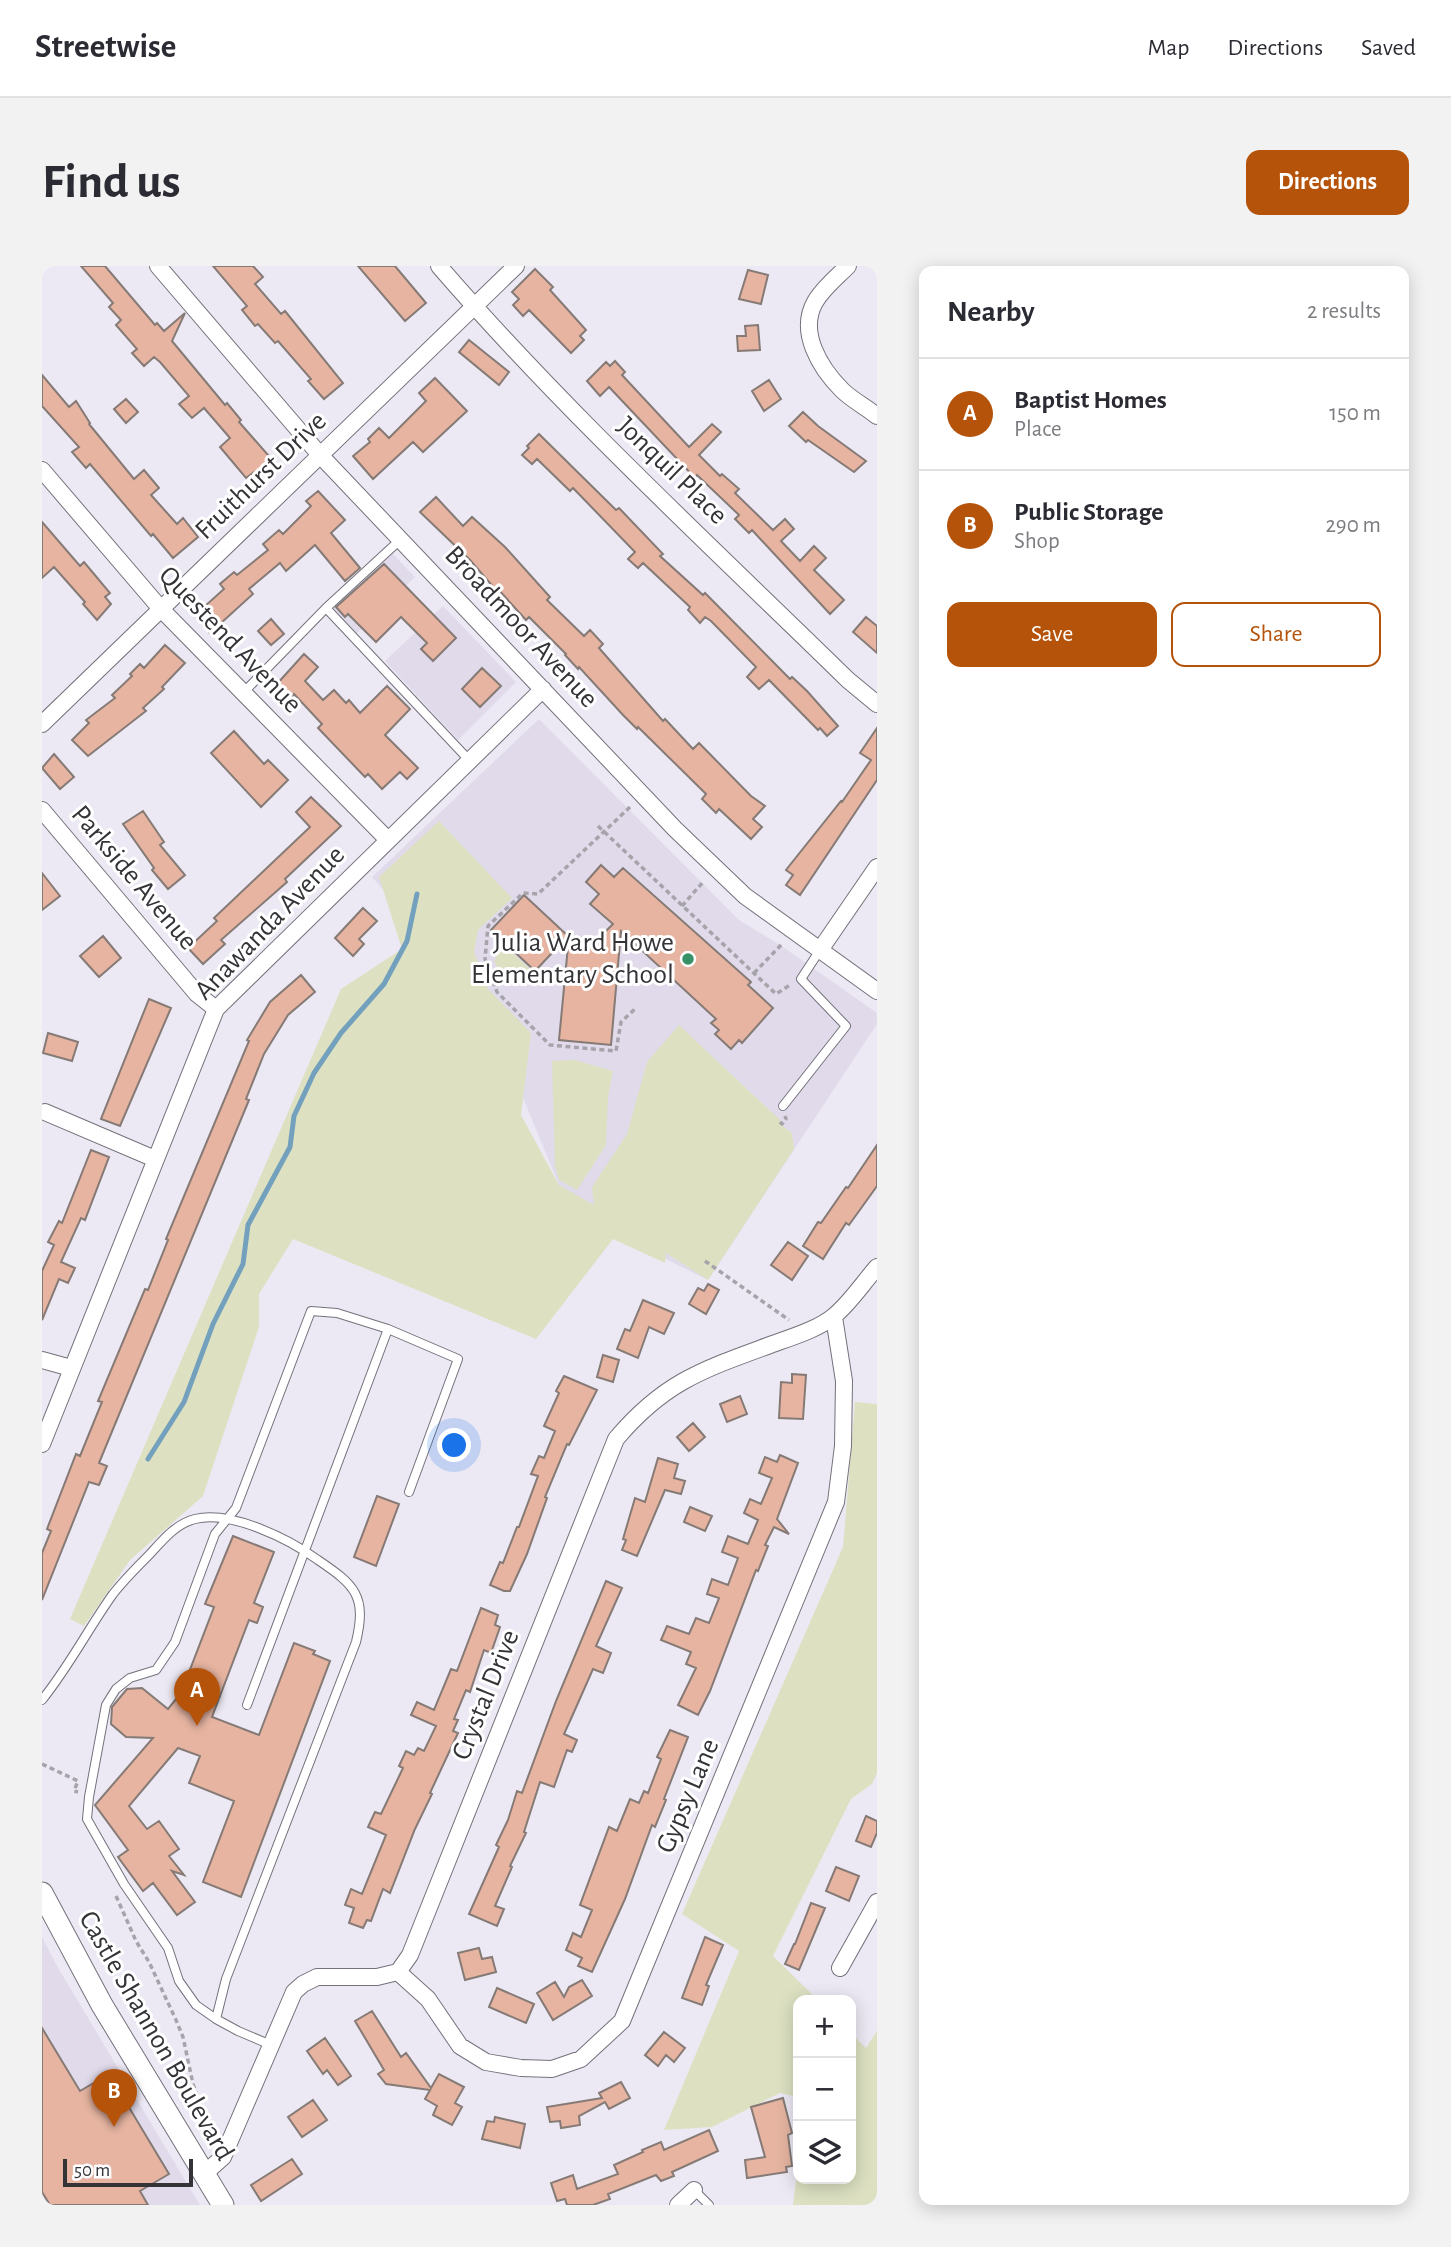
<!DOCTYPE html>
<meta charset="utf-8">
<style>
:root{--surface:#fff;--page:#f2f2f3;--text:#2b2b33;--muted:#7c7c81;--line:#e1e1e2;--accent:#b45309}
body{margin:0;font-family:"Alegreya Sans",sans-serif;background:var(--page);color:var(--text)}
.controls{position:absolute;right:21px;bottom:21px;display:grid;overflow:hidden;border-radius:14px;box-shadow:0 4px 18px #0003}
.controls button{width:63px;height:63px;display:grid;place-items:center;padding:0;border:0;border-bottom:2px solid var(--line);background:var(--surface);color:var(--text);font:35px sans-serif}
.scale{position:absolute;left:21px;bottom:18px;width:130px;box-sizing:border-box;padding-left:7px;border:4px solid #343337;border-top:0;font-size:19px;line-height:24px;white-space:nowrap;color:#343337;-webkit-text-stroke:5px #fff;paint-order:stroke}
.you{position:absolute;left:413px;top:1180px;width:24px;height:24px;margin:-18px;border:5px solid #fff;border-radius:50%;background:#1a73e8;box-shadow:0 0 0 10px #1a73e833}
.badge{display:grid;place-items:center;width:46px;height:46px;border-radius:50%;background:var(--accent);color:#fff;font-size:23px;font-weight:700}
.pin{position:absolute;translate:-50% -58px;filter:drop-shadow(0 2px 4px #0008)}
.pin::after{content:'';position:absolute;top:37px;width:24px;height:21px;background:inherit;clip-path:polygon(0 0,100% 0,50% 100%)}
.list{margin:0;padding:0;list-style:none}
h2{display:flex;justify-content:space-between;align-items:center;height:91px;margin:0;padding:0 28px;font-size:30px}
h2 small{font-size:23px;font-weight:400;color:var(--muted)}
.list li{display:grid;grid-template-columns:46px 1fr auto;gap:21px;align-items:center;box-sizing:border-box;height:112px;padding:0 28px;border-top:2px solid var(--line)}
.list b{display:block;font-size:26px;white-space:nowrap}
.list p{margin:0;font-size:23px;white-space:nowrap;color:var(--muted)}
.list em{font-size:23px;font-style:normal;color:var(--muted)}
.actions{display:flex;gap:14px;padding:21px 28px}
.actions a{flex:1;padding:16px 0;border:2px solid var(--accent);border-radius:14px;text-align:center;font-size:24px;color:var(--accent)}
.actions .main{background:var(--accent);color:#fff}
.icon{flex:none;width:38px;height:38px;fill:none;stroke:currentColor;stroke-width:2;stroke-linecap:round;stroke-linejoin:round}
.map{position:relative;flex:none;width:835px;height:1939px;overflow:hidden;border-radius:14px}
header{display:flex;align-items:center;gap:42px;box-sizing:border-box;height:98px;padding:0 35px;background:var(--surface);border-bottom:2px solid var(--line)}
header strong{font-size:33px}
nav{display:flex;gap:38px;margin-inline-start:auto;font-size:24px}
.intro{display:flex;align-items:center;justify-content:space-between;box-sizing:border-box;height:168px;padding:0 42px}
h1{margin:0;font-size:49px}
.button{padding:18px 32px;border-radius:14px;background:var(--accent);color:#fff;font-size:24px;font-weight:700}
main{display:flex;gap:42px;padding:0 42px}
aside{flex:1;background:var(--surface);border-radius:14px;box-shadow:0 4px 18px #0003}
.map>svg:first-child{display:block}
.built{fill:#e0daeb}
.green{fill:#dde1c2}
.lines{fill:none;stroke-linecap:round;stroke-linejoin:round}
.stream{stroke:#73a1bd;stroke-width:5}
.building{fill:#e6b4a1;stroke:#857a75;stroke-width:2}
.service-casing{stroke:#74717b;stroke-width:10}
.minor-casing{stroke:#74717b;stroke-width:18}
.tertiary-casing{stroke:#74717b;stroke-width:23}
.path{stroke:#a6a3ab;stroke-width:3.5;stroke-dasharray:5 3.5;stroke-linecap:butt}
.service{stroke:#fff;stroke-width:8}
.minor{stroke:#fff;stroke-width:16}
.tertiary{stroke:#fff;stroke-width:21}
.poi-dot{fill:#379166;stroke:#fff;stroke-width:2.5}
.labels{text-anchor:middle;dominant-baseline:central;stroke-width:6;stroke-linejoin:round;paint-order:stroke}
.street-label{font-size:28px;fill:#343337;stroke:#fff}
.poi-label{font-size:28px;fill:#343337;stroke:#fff;text-anchor:end}
</style>
<header>
<strong>Streetwise</strong>
<nav><a>Map</a><a>Directions</a><a>Saved</a></nav>
</header>
<div class="intro"><h1>Find us</h1><a class="button">Directions</a></div>
<main>
<div class="map">
<svg width="835" height="1939" viewBox="0 0 835 1939">
<rect width="100%" height="100%" fill="#ede9f4"/>
<path class="built" d="M349,286l24,25 -59,57 -25,-27z
M401,340l73,76 -58,58 -73,-79z
M497,453l200,201 44,27 94,66v11l-169,256 -73,-36 -76,-59 -57,-138 -62,-93 -68,-77z
M0,1671l15,29 143,239h-158z"/>
<path class="green" d="M397,555l73,77 -34,32 -4,22 14,37 43,44 -10,82 38,70 35,20 -2,-18 35,-53 20,-72 32,-37 102,96 -1,3 12,9 2,16 -86,131 -42,-27 -1,10 -52,-24 -77,100 -243,-100 -34,55v33l-56,169 -73,64 -46,66 -14,-7 271,-630 61,-40 -23,-72z
M464,681l24,22 -11,13 -21,-13 -4,-8 4,-9z
M533,794l38,11 -5,26 -2,48 -29,45 -18,-10 -4,-14 -3,-105z
M813,1136l22,2v369l-5,11 -21,15 -78,157 45,44h-20v97l-18,-4 -68,34 -48,3 75,-179 -57,-37 161,-367z
M835,1765v174h-84l5,-40v14h53v-146l15,15z"/>
<g class="lines">
<path class="stream" d="M106,1193l36,-57 29,-78 30,-60 5,-39 42,-78 4,-31 20,-43 27,-40 43,-49 23,-43 10,-47"/>
</g>
<path class="building" d="M39,0h24l50,59 2,-2 7,8 21,-18 -13,28 53,64 2,-2 14,17 -2,2 36,41 -16,14 -5,-5 -8,6 -26,-31 10,-9 -26,-30 -12,10 -13,-14 10,-8 -29,-34 -6,-5 -10,9 -12,-13 5,-4 -21,-24 5,-5 -12,-13 4,-4z
M171,0h40l10,11 -8,7 26,30 4,-3 58,72 -19,16 -16,-18 3,-2 -33,-38 -3,2 -17,-19 -3,2 -13,-16 5,-4z
M316,0h37l31,37 -21,18z
M493,3l18,18 -3,3 36,40 -6,6 4,4 -13,13 -42,-43 -6,6 -10,-11 6,-6 -7,-7z
M706,4l20,5 -7,29 -22,-5z
M716,59l2,25 -22,1 -1,-15h9l-1,-10z
M427,74l40,32 -10,13 -40,-33z
M573,95l10,11 -3,3 67,72 23,-23 9,8 -22,23 21,21 2,-2 17,15 -4,4 38,37 12,-11 9,10 -13,12 19,20 14,-15 12,12 -12,12 30,30 -14,14 -78,-84 -3,3 -14,-14 4,-4 -42,-40 -2,3 -86,-91 -9,9 -13,-15 19,-19 4,4z
M0,109l27,32 7,-6 14,22 -1,1 45,55 10,-9 15,18 -8,7 26,29 6,-6 15,19 -25,21 -20,-24 -2,2 -61,-72 -4,4 -14,-16 7,-5 -37,-41z
M393,112l32,33 -44,41 -10,-10 -40,37 -20,-23 17,-14 -2,-3 11,-11 10,10 37,-37 -7,-8z
M727,114l12,19 -17,12 -12,-20z
M84,133l12,13 -12,11 -12,-14z
M761,146l15,14 48,35 -12,11 -46,-32 -2,2 -17,-16z
M497,168l77,76 3,-2 44,46 -3,2 43,39 2,-2 85,86 2,-2 15,14 31,35 -11,10 -7,-8 -2,2 -49,-50 -10,9 -12,-12 9,-10 -45,-46 -6,-4 -5,6 -12,-13 2,-3 -47,-44 -5,5 -10,-9 7,-7 -62,-64 -3,3 -33,-32 -5,5 -10,-9 7,-7 -2,-2z
M276,225l27,29 -14,13 29,35 -15,13 -30,-36 -29,26 -6,-8 -31,26 4,5 -43,39 -15,-18 29,-26 -4,-5 14,-12 3,3 31,-25 -5,-6 16,-14 4,4 28,-28 -5,-5z
M394,231l27,29 9,-9 33,30 45,50 -3,3 37,36 6,-6 13,14 -4,4 64,73 2,-2 28,30 6,-6 52,53 14,10 -12,13 9,8 -11,12 -32,-30 -3,4 -14,-14 4,-5 -2,-2 -66,-65 -1,2 -14,-14 -44,-48 -1,2 -13,-14 1,-1 -37,-37 -3,3 -29,-32 -2,1 -25,-29 -50,-48z
M0,256l38,44 4,-4 26,31 -5,4 6,7 -14,16 -14,-16 2,-2 -31,-35 -12,11z
M342,298l72,74 -23,23 -12,-12 6,-6 -26,-26 -25,25 -28,-28 -3,3 -9,-10z
M824,351l11,9v27l-24,-21z
M229,353l13,15 -13,11 -13,-14z
M123,379l20,18 -23,24 2,2 -21,19 3,3 -58,45 -16,-16 17,-17 -3,-3 29,-22 -3,-3 20,-19 -2,-2 10,-10 4,4z
M262,388l14,13 -13,14 18,19 11,-10 12,13 3,-3 11,13 27,-27 23,23 -25,26 33,33 -11,11 -7,-7 -18,17 -14,-15 -3,3 -47,-49 4,-4 -28,-30 -3,4 -15,-13z
M440,402l19,18 -21,21 -18,-18z
M835,462v52l-77,115 -14,-10 7,-10 -7,-5 55,-69 1,1 29,-42 -11,-7z
M192,465l30,33 4,-4 20,20 -27,27 -50,-54z
M12,488l20,23 -14,12 -18,-21z
M269,531l30,29 -56,53 2,3 -66,58 4,4 -22,20 -15,-16 29,-27 -3,-3 96,-91 -14,-15z
M101,545l21,31 -4,3 25,30 -17,14 -16,-19 2,-2 -31,-44z
M559,599l13,12 9,-9 128,114 -3,3 25,23 -31,35 -3,-3 -8,9 -16,-15 4,-4 -8,-7 5,-4 -95,-88 -10,114 -52,-5 10,-104 28,4 16,-16 -23,-20 9,-10 -13,-12z
M0,607l18,23 -18,14z
M482,629l44,41 -33,35 -44,-41z
M321,642l14,13 -18,18 5,5 -11,12 -18,-18z
M61,670l18,22 -22,19 -19,-21z
M259,709l14,17 -27,23 -24,39 -18,45 3,1 -150,363 8,3 -8,19 -10,-3 -47,118v-47l9,-22 -4,-2 29,-75 4,2 22,-54 -4,-1 47,-112 3,1 20,-50 -2,-1 83,-198 -2,-1 23,-38z
M107,733l22,9 -51,118 -19,-7z
M6,767l30,9 -6,19 -29,-8z
M835,879v41l-28,39 -3,-2 -23,36 -20,-13 15,-24 3,1 25,-36 2,1z
M49,884l18,7 -24,63 -4,-2 -20,44 14,6 -7,15 -9,-4 -17,41v-49l12,-26 -6,-3 11,-21 3,2z
M746,976l20,14 -16,24 -21,-15z
M666,1018l11,6 -13,24 -17,-10 9,-16 6,3z
M601,1034l31,13 -10,21 -15,-7 -11,31 -21,-9 8,-20 5,2z
M561,1089l16,5 -6,22 -16,-5z
M750,1108l14,1 -3,44 -24,-1 2,-36 11,1z
M522,1110l33,14 -28,55 -2,-1 -22,53 2,1 -20,56 -17,37h-6l-14,-6 10,-23 3,1 14,-36h2l19,-51 -7,-2 8,-18 5,2 11,-27 -11,-5 15,-33 -3,-2z
M698,1130l7,18 -20,8 -7,-18z
M651,1157l12,14 -16,14 -12,-14z
M738,1189l18,8 -21,56 12,15 -15,-7 -9,18 3,1 -10,25 -2,-1 -46,121 -12,24 -20,-10 18,-37 -10,-4 5,-12 -30,-12 6,-14 22,8 7,-16 13,5 10,-25 -12,-4 5,-15 16,6 10,-27 -16,-6 6,-16 20,8 10,-24 -14,-7 6,-14 11,5 11,-26 -13,-5 6,-16 12,5z
M616,1192l20,6 -4,14 11,3 -4,13 -16,-4 -28,66 -15,-6 4,-10 -3,-1 12,-41 10,4z
M335,1230l22,8 -23,62 -22,-9z
M648,1241l22,9 -7,15 -21,-9z
M191,1270l41,16 -20,51 9,4 -6,16 -8,-3 -37,97 47,18 35,-92 21,8 -2,3 17,7 -89,236 -38,-15 31,-81 -45,-18 11,-27 -22,-8 -49,58 18,23 12,-8 20,28 -10,7 15,19 -12,-4 23,31 -18,13 -24,-32 -10,8 -25,-34 10,-7 -33,-45 58,-67 -27,-1 -15,-13 1,-17 15,-18 15,-1 26,21 13,-16 33,-86 -9,-3z
M564,1315l16,7 -26,58 15,7 -8,20 -10,-4 -23,52 -6,13 13,6 -5,12 -5,-2 -13,37 -14,-5 -16,50 2,1 -16,33 2,1 -17,39 9,3 -7,17 -28,-12 30,-67 -3,-2 12,-25 9,-29 5,2 34,-92z
M439,1342l17,7 -3,10 5,2 -9,26 -7,-3 -14,42 -4,-2 -12,29 4,1 -5,11 5,2 -28,60 2,1 -17,35 -25,64 -7,-4 -12,32 -4,-1 -4,8 -14,-5 5,-15 -9,-3 6,-16 11,5 24,-59 -18,-8 7,-15 6,2 22,-46 -4,-2 7,-15 8,4 4,-7 6,3 12,-25 -25,-11 6,-13 17,8 17,-41 6,2z
M628,1464l18,7 -24,62 2,1 -11,27 -3,-2 -27,74 -33,73 -14,-6 4,-8 -16,-8 7,-17 8,4 11,-27 -12,-5 29,-78 8,4 13,-32 9,4 5,-12 4,2 13,-34 -4,-2z
M824,1550l11,5v12l-6,14 -15,-6z
M794,1601l23,9 -10,25 -23,-10z
M769,1637l14,5 -26,62 -14,-6 9,-20h1z
M663,1671l18,8 -17,40 3,1 -7,19 -20,-7z
M437,1682l3,11 10,-2 4,15 -31,8 -7,-27z
M540,1714l10,16 -39,24 -16,-27 18,-11 9,15 5,-10z
M455,1722l37,16 -8,19 -37,-16z
M330,1745l29,46 5,-4 25,35 8,-14 25,13 -9,16 7,4 -10,18 -19,-10 4,-9 -12,-7 5,-9 -44,-6 -8,-10 6,-4 -29,-49z
M0,1762l38,63 29,-17 60,100 -29,17 8,14h-98l-8,-13z
M622,1766l21,16 -11,14 -8,-7 -8,11 -13,-11z
M283,1772l26,38 -13,9 -11,-15 -4,4 -16,-23z
M579,1816l9,16 -21,11 -4,-7 -26,14 1,9 -19,3 -1,-7 -10,1 -3,-15 55,-9 -3,-5z
M741,1832l9,35 -4,2 4,31 -6,1 1,5 -40,6 -2,-18 20,-3 -14,-50z
M271,1834l14,20 -25,17 -14,-20z
M453,1851l30,7 -5,24 -38,-9 5,-18 7,1z
M667,1864l9,21 -46,21 2,4 -13,5 -5,-6 -48,19 2,5 -17,6h-26l-2,-6 -8,2 -6,-18 22,-8 4,14 41,-15 -4,-9 29,-13 -1,-2 19,-8 3,8z
M250,1893l10,15 -41,27 -10,-16z"/>
<g class="lines">
<g class="service-casing">
<path id="service" d="M284,342l143,152
M201,427l83,-85 75,-69
M741,840l63,-80 -45,-47 19,-29
M346,1063l70,30 -49,133
M0,1434c28,-35 46,-71 71,-106 11,-14 24,-27 36,-39 13,-14 26,-31 46,-36 36,-9 94,20 123,41 37,25 49,36 38,82l-130,337 -10,40 22,12 33,14
M174,1753l-20,-14 -17,-24 -11,-33 -44,-64 -37,-65 2,-22 17,-92 10,-16 14,-11 26,-8 19,-28 40,-108 21,-26 75,-197 26,2 51,16 -141,376
M652,1924l15,15"/>
</g>
<g class="minor-casing">
<path id="minor" d="M116,0l162,189 355,374 70,67 132,95
M397,0c127,147 271,279 409,414l29,24
M806,0c-11,11 -25,22 -33,36 -17,30 5,66 27,88 10,10 24,17 35,26
M0,204l119,139 226,230
M0,458l474,-458
M0,544l155,184 19,15
M778,684l57,-83
M3,846l110,47
M0,1094l29,8
M0,1178l174,-435 327,-320
M798,1702l37,-66
M356,1706l30,27 32,47 26,16 35,6 31,1 29,-10 41,-38 214,-519 7,-56 1,-65 -10,-64
M162,1908l19,-17 71,-165 9,-8 14,-7h60l21,-5 12,-17 206,-516c48,-57 86,-69 154,-94 19,-7 49,-16 64,-29 16,-13 29,-33 43,-49
M636,1939l16,-15"/>
</g>
<g class="tertiary-casing">
<path id="tertiary" d="M0,1627l60,112 121,200"/>
</g>
<path class="path" d="M588,541l-92,87 -15,-1 -35,33 -3,33 12,33 53,53 66,6 5,-29 15,-14
M556,560l178,168 14,-9
M640,640l21,-24
M712,707l29,-30
M738,856l2,2 4,-5 -1,-3
M663,995l84,59
M0,1498l36,17 -4,10 4,1
M74,1630l20,45 13,21 27,58 7,17 10,47 20,54"/>
<use href="#service" class="service"/>
<use href="#minor" class="minor"/>
<use href="#tertiary" class="tertiary"/>
</g>
<circle class="poi-dot" cx="646" cy="693" r="7"/>
<g class="labels">
<g class="street-label">
<text transform="translate(630 205) rotate(44)">Jonquil Place</text>
<text transform="translate(219 210) rotate(-44)">Fruithurst Drive</text>
<text transform="translate(479 361) rotate(47)">Broadmoor Avenue</text>
<text transform="translate(188 374) rotate(46)">Questend Avenue</text>
<text transform="translate(92 612) rotate(50)">Parkside Avenue</text>
<text transform="translate(228 657) rotate(-46)">Anawanda Avenue</text>
<text transform="translate(444 1429) rotate(-68)">Crystal Drive</text>
<text transform="translate(646 1530) rotate(-67)">Gypsy Lane</text>
<text transform="translate(114 1770) rotate(60)">Castle Shannon Boulevard</text>
</g>
<g class="poi-label">
<text x="632" y="677">Julia Ward Howe<tspan x="632" dy="32">Elementary School</tspan></text>
</g>
</g>
</svg>
<div class="controls">
<button>+</button>
<button>−</button>
<button><svg class="icon" aria-label="layers" viewBox="0 0 24 24"><path d="M12 4l9 5-9 5-9-5zM3 14l9 5 9-5"/></svg></button>
</div>
<div class="scale">50 m</div>
<div class="you"></div>
<div class="pin badge" style="left:155px;top:1460px">A</div>
<div class="pin badge" style="left:72px;top:1861px">B</div>
</div>
<aside>
<h2>Nearby<small>2 results</small></h2>
<ul class="list">
<li><span class="badge">A</span><div><b>Baptist Homes</b><p>Place</p></div><em>150 m</em></li>
<li><span class="badge">B</span><div><b>Public Storage</b><p>Shop</p></div><em>290 m</em></li>
</ul>
<div class="actions"><a class="main">Save</a><a>Share</a></div>
</aside>
</main>
